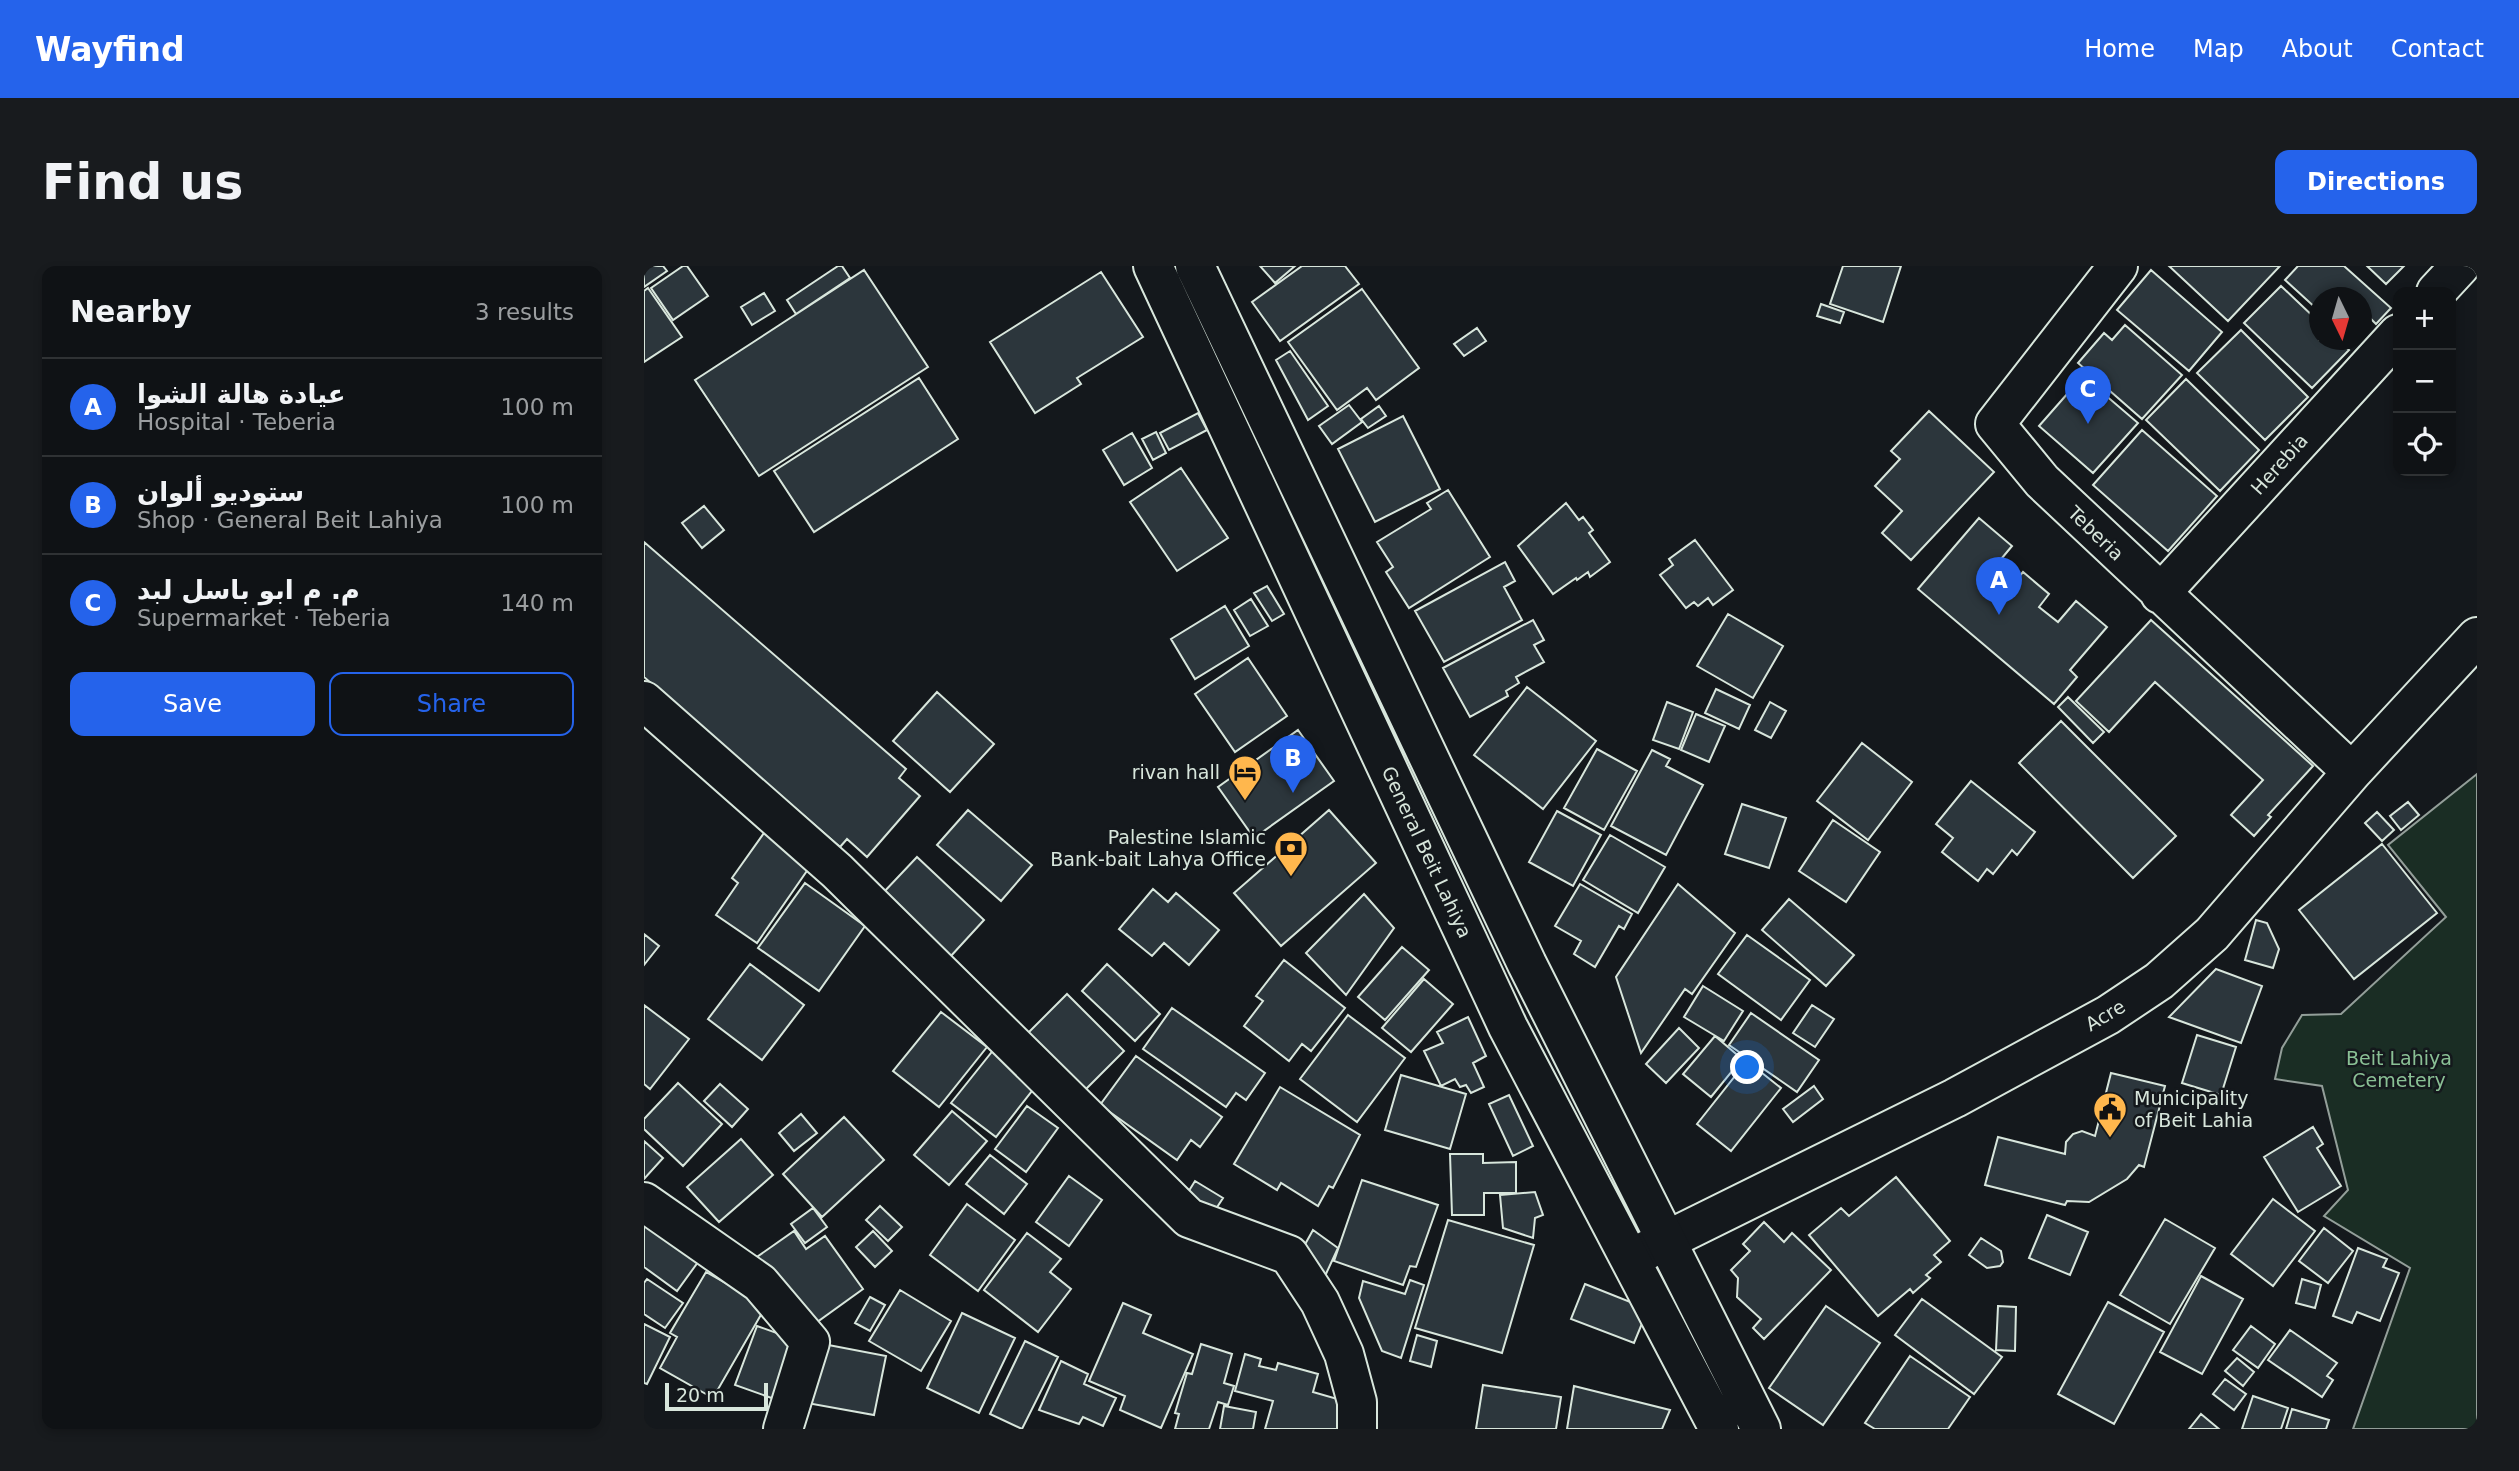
<!DOCTYPE html>
<meta charset="utf-8">
<style>
:root{--surface:#0f1215;--page:#181b1e;--text:#f1f3f6;--muted:#9b9ea0;--line:#2f3234;--accent:#2563eb}
body{margin:0;font-family:"DejaVu Sans","Noto Naskh Arabic",sans-serif;background:var(--page);color:var(--text)}
.controls{position:absolute;right:21px;top:21px;display:grid;overflow:hidden;border-radius:14px;box-shadow:0 4px 10px #0003}
.controls button{width:63px;height:63px;display:grid;place-items:center;padding:0;border:0;border-bottom:2px solid var(--line);background:var(--surface);color:var(--text);font:35px sans-serif}
.compass{position:absolute;left:1665px;top:21px;width:63px;height:63px;border-radius:50%;background:var(--surface);box-shadow:0 4px 10px #0003;rotate:175deg}
.scale{position:absolute;left:21px;bottom:18px;width:103px;box-sizing:border-box;padding-left:7px;border:4px solid #d8e6dc;border-top:0;font-size:19px;line-height:24px;white-space:nowrap;color:#d8e6dc;-webkit-text-stroke:5px #14181c;paint-order:stroke}
.you{position:absolute;left:1104px;top:802px;width:24px;height:24px;margin:-18px;border:5px solid #fff;border-radius:50%;background:#1a73e8;box-shadow:0 0 0 10px #1a73e833}
.badge{display:grid;place-items:center;width:46px;height:46px;border-radius:50%;background:var(--accent);color:#fff;font-size:23px;font-weight:700}
.pin{position:absolute;translate:-50% -58px;filter:drop-shadow(0 2px 4px #0008)}
.pin::after{content:'';position:absolute;top:37px;width:24px;height:21px;background:inherit;clip-path:polygon(0 0,100% 0,50% 100%)}
.list{margin:0;padding:0;list-style:none}
h2{display:flex;justify-content:space-between;align-items:center;height:91px;margin:0;padding:0 28px;font-size:30px}
h2 small{font-size:23px;font-weight:400;color:var(--muted)}
.list li{display:grid;grid-template-columns:46px 1fr auto;gap:21px;align-items:center;box-sizing:border-box;height:98px;padding:0 28px;border-top:2px solid var(--line)}
.list b{display:block;font-size:26px;white-space:nowrap}
.list p{margin:0;font-size:23px;white-space:nowrap;color:var(--muted)}
.list em{font-size:23px;font-style:normal;color:var(--muted)}
.actions{display:flex;gap:14px;padding:21px 28px}
.actions a{flex:1;padding:16px 0;border:2px solid var(--accent);border-radius:14px;text-align:center;font-size:24px;color:var(--accent)}
.actions .main{background:var(--accent);color:#fff}
.icon{flex:none;width:38px;height:38px;fill:none;stroke:currentColor;stroke-width:2;stroke-linecap:round;stroke-linejoin:round}
.map{position:relative;flex:none;width:1833px;height:1163px;overflow:hidden;border-radius:14px}
header{display:flex;align-items:center;gap:42px;box-sizing:border-box;height:98px;padding:0 35px;background:var(--accent);color:#fff}
header strong{font-size:33px}
nav{display:flex;gap:38px;margin-inline-start:auto;font-size:24px}
.intro{display:flex;align-items:center;justify-content:space-between;box-sizing:border-box;height:168px;padding:0 42px}
h1{margin:0;font-size:49px}
.button{padding:18px 32px;border-radius:14px;background:var(--accent);color:#fff;font-size:24px;font-weight:700}
main{display:flex;gap:42px;padding:0 42px}
aside{flex:1;background:var(--surface);border-radius:14px;box-shadow:0 4px 10px #0003}
.map>svg:first-child{display:block}
.green{fill:#1a2d24;stroke:#939e99;stroke-width:2}
.building{fill:#2c363c;stroke:#d8e6dc;stroke-width:2}
.lines{fill:none;stroke-linecap:round;stroke-linejoin:round}
.minor-casing{stroke:#d8e6dc;stroke-width:42}
.major-casing{stroke:#d8e6dc;stroke-width:42}
.minor{stroke:#14181c;stroke-width:38}
.major{stroke:#14181c;stroke-width:38}
.labels{text-anchor:middle;dominant-baseline:central;stroke-width:5;stroke-linejoin:round;paint-order:stroke}
.street-label{font-size:19px;fill:#d8e6dc;stroke:#14181c}
.poi-label{font-size:19px;fill:#d8e6dc;stroke:#14181c;text-anchor:end}
.park-label{font-size:19px;fill:#8ac095;stroke:#14181c}
</style>
<header>
<strong>Wayfind</strong>
<nav><a>Home</a><a>Map</a><a>About</a><a>Contact</a></nav>
</header>
<div class="intro"><h1>Find us</h1><a class="button">Directions</a></div>
<main>
<aside>
<h2>Nearby<small>3 results</small></h2>
<ul class="list">
<li><span class="badge">A</span><div><b>عيادة هالة الشوا</b><p>Hospital · Teberia</p></div><em>100 m</em></li>
<li><span class="badge">B</span><div><b>ستوديو ألوان</b><p>Shop · General Beit Lahiya</p></div><em>100 m</em></li>
<li><span class="badge">C</span><div><b>م. م ابو باسل لبد</b><p>Supermarket · Teberia</p></div><em>140 m</em></li>
</ul>
<div class="actions"><a class="main">Save</a><a>Share</a></div>
</aside>
<div class="map">
<svg width="1833" height="1163" viewBox="0 0 1833 1163">
<rect width="100%" height="100%" fill="#14181c"/>
<path class="green" d="M1833,508v655h-124l57,-161 -86,-52 24,-26 -26,-104 -47,-7 7,-31 20,-33 39,-1 105,-97 -58,-72z"/>
<path class="building" d="M0,0h19l4,5 -23,16z
M39,0h4l21,30 -35,24 -22,-32z
M194,0h4l8,12 -54,36 -9,-14z
M616,0h35l-20,17z
M658,0h43l14,18 -79,57 -28,-39z
M1199,0h58l-18,56 -53,-18z
M1525,0h111l-52,55z
M1654,0h46l47,42 -15,16 -5,-5 -10,10v-31h-42v13l-34,-31z
M1723,0h37l-18,18z
M220,4l64,97 -169,109 -64,-96z
M1507,4l71,62 -33,39 -72,-61z
M457,6l42,65 -66,41 4,6 -46,29 -45,-71z
M1637,20l38,36v18h19l11,10 -37,38 -68,-65z
M4,22l34,49 -38,25v-71z
M718,23l57,79 -43,32 -9,-12 -30,22 -49,-68z
M120,27l11,18 -23,14 -11,-18z
M1177,38l23,8 -4,11 -23,-7z
M1481,59l57,50 -40,44 -64,-56 26,-30 8,7z
M833,62l9,13 -22,15 -10,-12z
M1597,64l67,67 -43,43 -68,-67z
M646,85l38,55 -20,14 -32,-60z
M1439,110l55,47 -45,50 -54,-47z
M275,112l39,61 -144,93 -40,-61z
M1542,113l73,71 -39,41 -74,-71z
M705,139l13,17 -30,22 -13,-18z
M735,140l7,10 -18,12 -7,-9z
M1285,145l65,61 -83,88 -29,-27 20,-22 -27,-25 25,-27 -9,-8z
M554,147l9,17 -38,20 -9,-17z
M759,150l37,73 -65,33 -37,-73z
M1498,164l75,66 -49,55 -75,-66z
M512,166l10,21 -13,7 -11,-21z
M488,167l20,35 -28,17 -21,-35z
M537,202l47,70 -51,33 -47,-69z
M804,224l42,67 -81,51 -23,-36 7,-5 -16,-25 54,-33 -4,-6z
M922,237l13,17 4,-3 10,13 -4,3 21,29 -20,15 -2,-5 -11,8 -1,-2 -23,16 -35,-48z
M60,240l20,24 -22,18 -20,-25z
M1335,252l33,28 -20,24 19,16 12,-14 26,22 -10,13 19,15 18,-21 31,26 -37,43 7,7 -23,27 -136,-115z
M1051,274l38,50 -20,15 -5,-7 -10,8 -4,-4 -8,6 -26,-33 13,-10 -4,-6z
M0,276l262,227 -7,9 21,18 -53,61 -20,-18 -7,8 -196,-170z
M861,296l10,19 -11,6 18,33 -78,42 -29,-51z
M623,320l17,28 -12,7 -18,-28z
M607,333l17,27 -18,10 -16,-26z
M581,340l24,40 -54,33 -24,-40z
M1084,348l55,32 -30,52 -56,-32z
M889,354l11,20 -10,5 10,17 -28,15 3,6 -13,8 2,5 -38,21 -27,-49z
M1507,354l162,146 -45,49 3,2 -17,19 -23,-21 32,-35 -108,-98 -46,50 -33,-31z
M604,392l39,58 -52,36 -40,-58z
M883,421l69,54 -53,68 -69,-54z
M1072,423l34,16 -11,24 -34,-16z
M293,426l57,52 -44,48 -57,-51z
M1424,431l36,35 -11,11 -35,-36z
M1023,436l26,10 -14,37 -26,-9z
M1126,436l16,9 -15,27 -16,-8z
M1052,448l29,12 -16,36 -28,-12z
M1417,455l115,115 -43,42 -114,-115z
M654,464l36,51 -80,57 -36,-51z
M1218,477l50,39 -44,58 -51,-39z
M953,483l40,22 -33,59 -40,-22z
M1008,484l18,9 -4,7 37,19 -37,70 -55,-29z
M1327,515l64,51 -18,23 -5,-5 -19,24 -6,-5 -9,12 -36,-29 11,-14 -17,-14z
M1764,536l11,13 -18,15 -11,-14z
M1098,538l44,14 -17,50 -44,-14z
M324,544l64,55 -31,36 -64,-56z
M685,544l47,53 -95,83 -47,-53z
M913,545l44,24 -28,51 -44,-24z
M1733,546l17,18 -12,11 -17,-18z
M1189,554l47,32 -34,50 -47,-31z
M120,567l47,32 -54,78 -41,-28 22,-32 -6,-5z
M966,569l55,32 -27,46 -55,-33z
M1738,578l55,69 -83,66 -55,-69z
M273,591l67,63 -34,37 -68,-63z
M161,617l60,43 -46,65 -61,-43z
M936,618l52,30 -8,15 -5,-3 -24,41 -21,-13 7,-13 -26,-15z
M1034,618l57,49 -43,61 -7,-5 -44,64 -25,-76z
M509,623l15,13 8,-9 43,37 -30,35 -25,-22 -12,13 -33,-27z
M720,628l30,34 -48,67 -40,-42z
M1145,633l65,56 -28,31 -64,-56z
M1612,654l11,3 12,26 -6,19 -28,-8z
M0,668l15,12 -15,19z
M1103,669l63,45 -29,40 -63,-46z
M758,681l27,23 -44,50 -27,-23z
M640,694l61,48 -34,43 -9,-7 -13,17 -45,-35 19,-25 -7,-5z
M106,698l54,41 -42,55 -54,-41z
M463,698l53,50 -25,27 -53,-50z
M1572,703l46,17 -21,57 -72,-26z
M780,713l29,25 -42,48 -29,-24z
M1059,720l40,25 -19,30 -40,-24z
M423,728l57,57 -42,42 -58,-56z
M0,739l45,34 -39,50 -6,-5z
M1168,739l22,14 -19,28 -22,-14z
M528,742l93,65 -19,27 -10,-7 -10,14 -83,-58z
M297,746l46,35 -48,60 -46,-36z
M1107,747l68,47 -22,32 -68,-47z
M704,749l57,43 -48,64 -57,-43z
M824,751l18,39 -13,7 11,24 -13,6 -5,-8 -6,2 -5,-8 -14,7 -17,-35 19,-8 -6,-11z
M1035,762l20,20 -33,35 -20,-19z
M1553,769l39,12 -15,48 -39,-12z
M1071,770l27,23 -31,38 -28,-23z
M351,782l40,39 -39,50 -45,-34z
M492,790l86,61 -22,30 -9,-7 -14,20 -77,-55z
M1103,795l34,27 -50,63 -34,-27z
M1467,807l54,13 -21,81 -5,-2 -12,14 -38,23 -22,-1 -2,4 -80,-20 13,-48 67,17 1,-12 7,-8 9,-3 13,5z
M757,809l65,19 -16,55 -65,-19z
M34,817l44,41 -39,42 -39,-37v-10z
M76,818l28,25 -16,18 -28,-26z
M1170,820l9,13 -30,23 -10,-13z
M636,821l80,48 -27,53 -4,-2 -11,20 -37,-23 -4,7 -43,-26z
M865,829l24,51 -20,10 -24,-52z
M383,840l31,22 -32,44 -31,-23z
M308,845l35,30 -38,44 -35,-30z
M157,848l16,19 -23,18 -15,-18z
M200,851l40,43 -62,57 -39,-43z
M1669,861l10,17 -6,4 24,38 -43,26 -34,-55z
M97,873l32,36 -54,47 -32,-35z
M0,875l19,17 -19,21z
M806,888h33v9l33,-1v31h-32v22h-32z
M346,889l37,29 -23,30 -38,-30z
M425,910l33,24 -33,46 -33,-24z
M1252,911l54,64 -16,14 7,7 -15,13 4,3 -17,15 -3,-4 -32,27 -69,-81 32,-27 8,8z
M718,914l76,25 -22,62 -6,-1 -7,19 -69,-24z
M551,915l28,17 -13,20 -28,-16z
M891,926l8,23 -8,3 -2,20 -30,-10 -3,-33z
M1629,933l42,32 -42,55 -42,-32z
M323,938l48,36 -37,51 -48,-36z
M236,940l22,21 -14,14 -22,-21z
M169,942l14,19 -22,16 -14,-19z
M1403,949l41,17 -18,43 -41,-17z
M0,951l57,41 -24,33 -33,-24z
M1521,953l50,29 -45,76 -50,-29z
M804,954l86,25 -32,108 -87,-25z
M1120,956l20,20 8,-9 39,37 -67,69 -11,-11 8,-9 -24,-22 1,-19 -7,-8 19,-19 -7,-7z
M1680,962l29,23 -25,32 -29,-22z
M669,964l25,18 -13,28 -22,-28z
M150,965l12,18 19,-13 38,53 -57,41 -52,-71z
M229,965l19,20 -17,16 -19,-20z
M383,967l34,26 -11,13 21,17 -33,43 -54,-42z
M1337,972l20,13 2,11 -3,4 -13,2 -18,-13z
M1714,982l29,11 -4,8 16,6 -19,48 -23,-9 -5,11 -19,-7z
M62,1006l60,34 -53,92 -53,-30 17,-31 -7,-4z
M1557,1010l42,23 -41,75 -42,-22z
M3,1013l36,24 -18,25 -21,-14v-31z
M1658,1013l19,6 -6,23 -19,-5z
M766,1014l14,5 -23,73 -19,-7 -23,-53 4,-17 42,13z
M941,1018l63,25 -14,34 -63,-24z
M256,1024l51,31 -30,50 -52,-30z
M226,1031l15,8 -15,26 -15,-8z
M1278,1033l80,58 -28,37 -79,-59z
M1464,1036l56,30 -50,92 -56,-30z
M479,1037l28,12 -8,18 50,21 -32,74 -41,-18 5,-14 -36,-15z
M1182,1040l54,37 -57,82 -54,-37z
M1354,1040l18,1 -1,44 -19,-1z
M318,1047l53,25 -36,75 -52,-25z
M0,1058l26,13 -23,47 -3,-1z
M113,1060l45,16 -22,59 -45,-16z
M1607,1060l24,18 -17,24 -25,-18z
M1646,1064l47,33 -10,13 6,4 -11,17 -54,-37z
M773,1069l20,6 -6,26 -21,-6z
M381,1075l33,16 -36,72 -32,-15z
M174,1077l68,13 -12,59 -67,-12z
M557,1078l31,10 -8,29 10,3 -6,19 -10,-3 -9,27h-34l4,-15 -4,-1 12,-40 5,1z
M601,1088l16,5 -2,7 17,4 2,-7 40,11 -5,18 28,8 21,29h-97l8,-28 -38,-10z
M1266,1090l60,41 -22,32h-73l-10,-6z
M1593,1092l17,14 -11,14 -18,-15z
M417,1095l27,13 -4,10 32,14 -13,28 -20,-9 -4,7 -40,-14z
M1581,1113l21,15 -12,16 -21,-16z
M839,1119l78,12 -5,32h-80z
M930,1120l96,24 -8,19h-95z
M1609,1130l35,12 -7,21h-39z
M580,1140l32,6 -3,17h-33z
M1648,1143l37,11 -3,9h-40z
M1557,1148l18,15h-30z"/>
<g class="lines">
<g class="minor-casing">
<path id="minor" d="M1474,0l-123,158 47,57 310,291
M1792,26l24,-26
M1516,328l238,-260
M0,435l193,170 352,347 100,37 31,47 24,52 13,48v27
M0,936l116,81 50,59 -27,87
M987,992l324,-160 153,-83 51,-34 53,-47 140,-162 125,-135"/>
</g>
<g class="major-casing">
<path id="major" d="M509,0l355,761 211,402
M551,0l332,698 234,465"/>
</g>
<use href="#minor" class="minor"/>
<use href="#major" class="major"/>
</g>
<defs>
<g id="hotel-pin" transform="scale(1.75)"><path d="M0 17L-7.5 6A9.5 9.5 0 1 1 7.5 6Z" fill="#ffb74d" stroke="#14181c"/><path d="M-6-4.5h1.5V1H6V5H4.5V3h-9V5H-6ZM-4 0a1.8 1.8 0 1 1 3.6 0ZM.5 0V-2.5h3Q6-2.5 6 0Z" fill="#111"/></g>
<g id="bank-pin" transform="scale(1.75)"><path d="M0 17L-7.5 6A9.5 9.5 0 1 1 7.5 6Z" fill="#ffb74d" stroke="#14181c"/><path d="M-6-4H6V4H-6ZM0-2.3a2.3 2.3 0 1 0 0 4.6a2.3 2.3 0 1 0 0-4.6Z" fill="#111"/></g>
<g id="civic-pin" transform="scale(1.75)"><path d="M0 17L-7.5 6A9.5 9.5 0 1 1 7.5 6Z" fill="#ffb74d" stroke="#14181c"/><path d="M-.6-6.5H3V-4.5H.6V-3L4-1V1h2V6H-6V1h2V-1L-.6-3ZM-1.2 2.5V6h2.4V2.5Z" fill="#111"/></g>
</defs>
<g fill-rule="evenodd">
<use href="#hotel-pin" x="601" y="506"/>
<use href="#bank-pin" x="647" y="582"/>
<use href="#civic-pin" x="1466" y="843"/>
</g>
<g class="labels">
<g class="street-label">
<text transform="translate(1635 198) rotate(-48)">Herebia</text>
<text transform="translate(1452 267) rotate(44)">Teberia</text>
<text transform="translate(783 586) rotate(65)">General Beit Lahiya</text>
<text transform="translate(1461 749) rotate(-31)">Acre</text>
</g>
<g class="poi-label">
<text x="576" y="506">rivan hall</text>
<text x="622" y="571">Palestine Islamic<tspan x="622" dy="22">Bank-bait Lahya Office</tspan></text>
<text x="1490" y="832" text-anchor="start">Municipality<tspan x="1490" dy="22">of Beit Lahia</tspan></text>
</g>
<g class="park-label">
<text x="1755" y="792">Beit Lahiya<tspan x="1755" dy="22">Cemetery</tspan></text>
</g>
</g>
</svg>
<div class="controls">
<button>+</button>
<button>−</button>
<button><svg class="icon" aria-label="locate" viewBox="0 0 24 24"><circle cx="12" cy="12" r="6"/><path d="M12 2v4M12 18v4M2 12h4M18 12h4"/></svg></button>
</div>
<svg class="compass" viewBox="-18 -18 36 36"><path d="M0-13l5 13h-10z" fill="#e53935"/><path d="M0 13l5-13h-10z" fill="#9b9ea0"/></svg>
<div class="scale">20 m</div>
<div class="you"></div>
<div class="pin badge" style="left:1355px;top:349px">A</div>
<div class="pin badge" style="left:649px;top:527px">B</div>
<div class="pin badge" style="left:1444px;top:158px">C</div>
</div>
</main>
